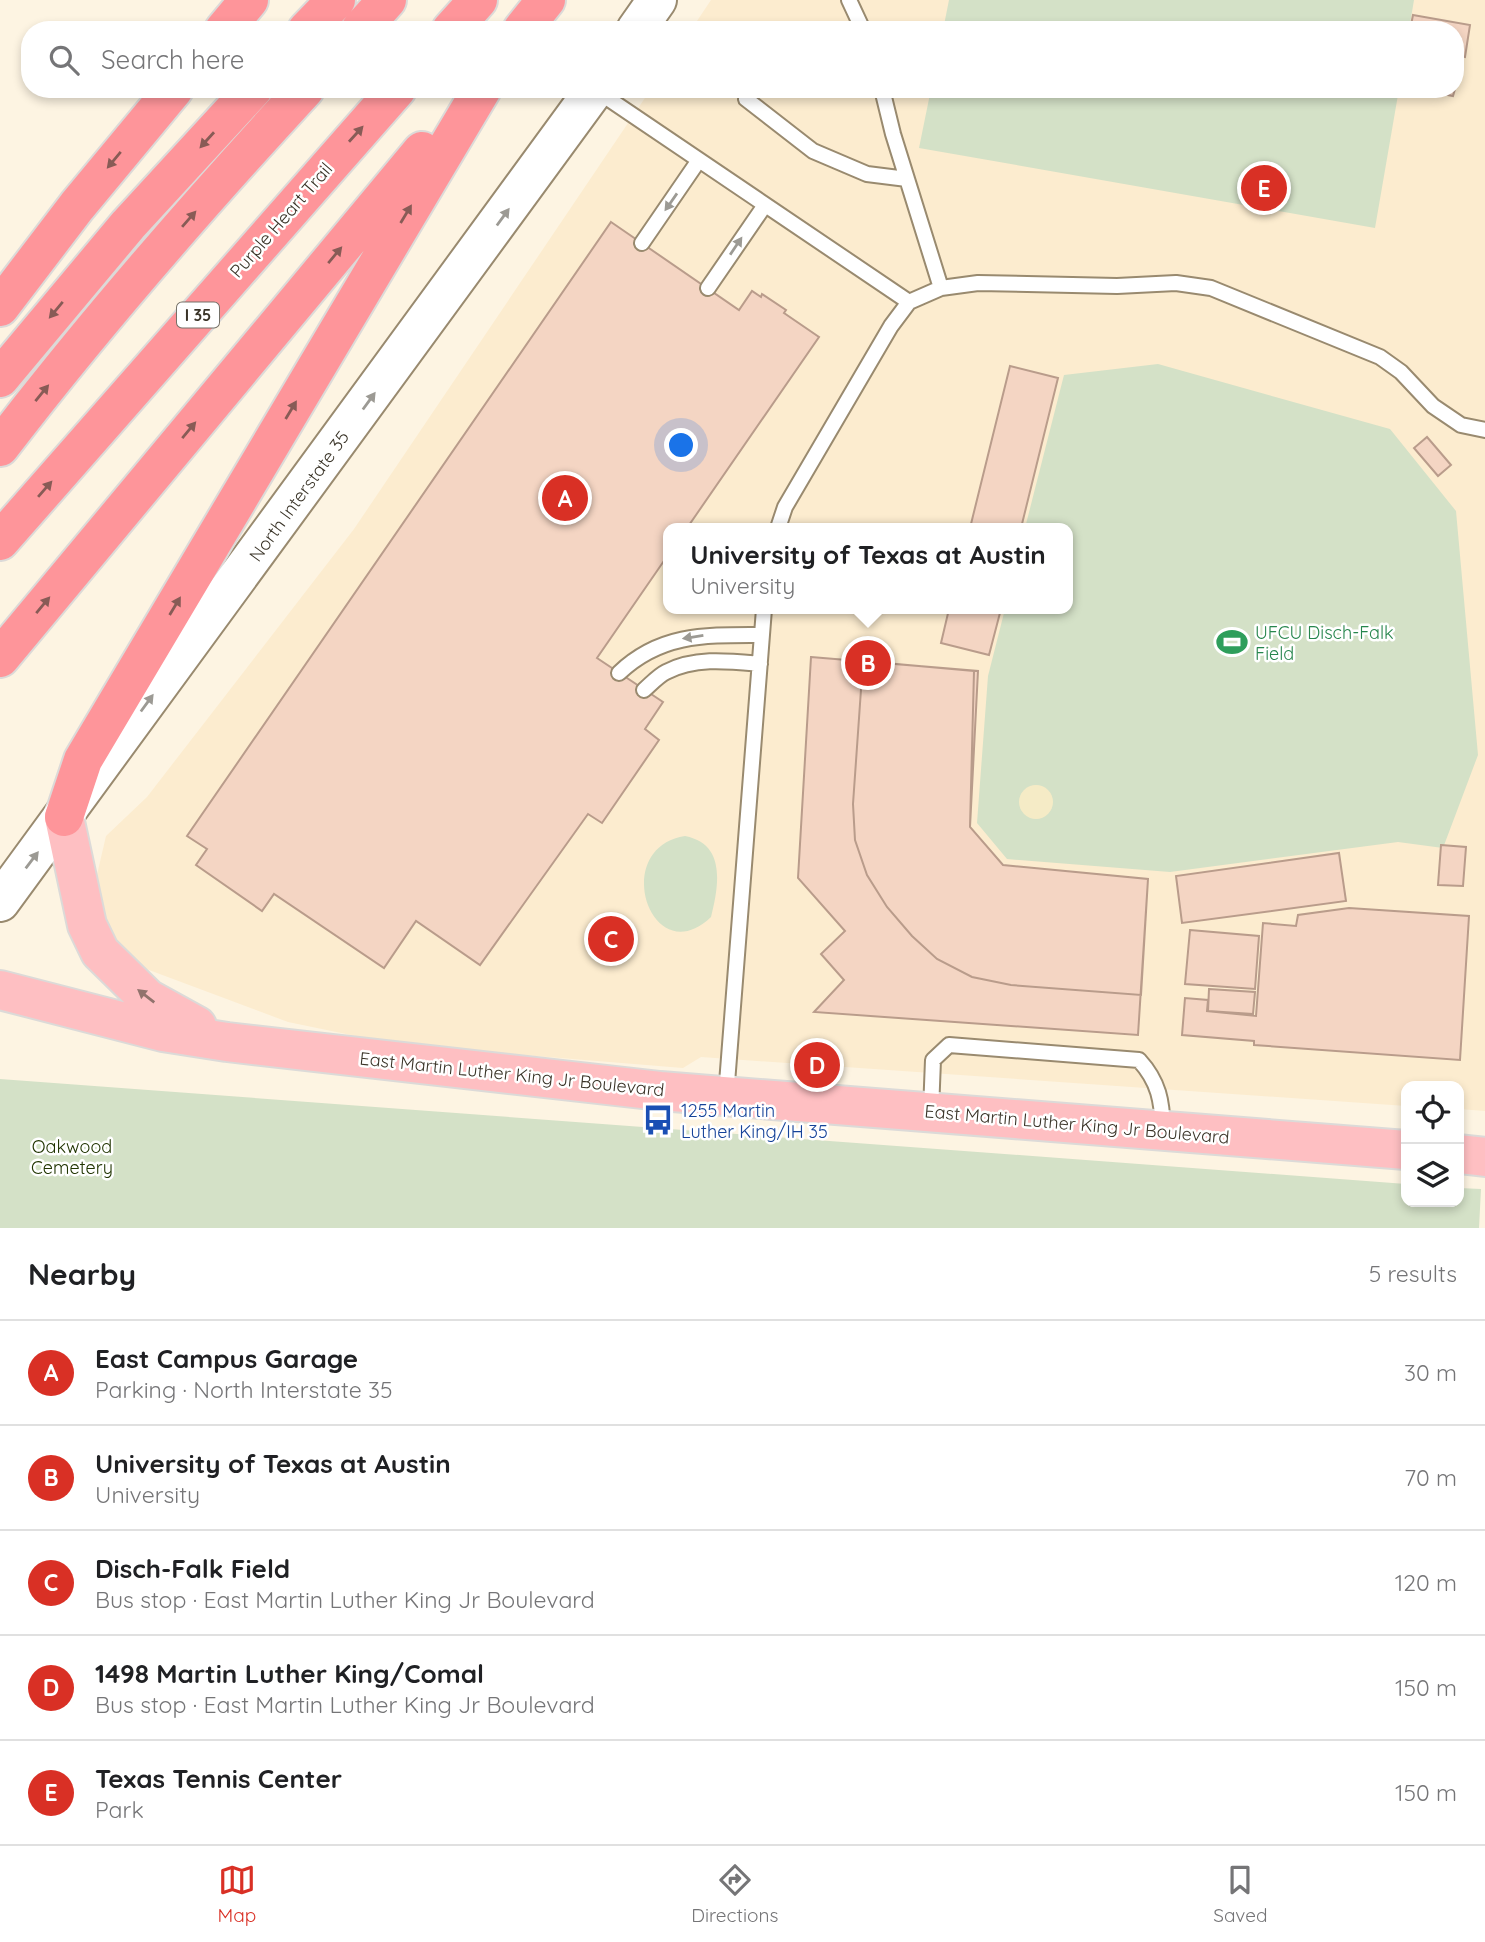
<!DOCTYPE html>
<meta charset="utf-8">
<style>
:root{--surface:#fff;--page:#f6f6f6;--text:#202124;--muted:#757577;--line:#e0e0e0;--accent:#d93025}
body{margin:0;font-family:Quicksand,sans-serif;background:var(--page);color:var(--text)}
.controls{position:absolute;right:21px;bottom:21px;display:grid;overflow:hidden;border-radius:14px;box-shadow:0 4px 10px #0003}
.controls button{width:63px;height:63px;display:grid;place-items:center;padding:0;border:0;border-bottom:2px solid var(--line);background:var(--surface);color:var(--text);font:35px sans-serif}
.you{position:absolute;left:682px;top:446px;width:24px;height:24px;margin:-18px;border:5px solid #fff;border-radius:50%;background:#1a73e8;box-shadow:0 0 0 10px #1a73e833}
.badge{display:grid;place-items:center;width:46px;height:46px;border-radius:50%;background:var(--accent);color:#fff;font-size:23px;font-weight:700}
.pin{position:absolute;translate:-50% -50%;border:4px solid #fff;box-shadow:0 2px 7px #0006}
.popup{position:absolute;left:663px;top:523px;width:410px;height:91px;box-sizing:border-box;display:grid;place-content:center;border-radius:14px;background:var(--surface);filter:drop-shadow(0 2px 5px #0005);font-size:23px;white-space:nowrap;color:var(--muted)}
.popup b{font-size:26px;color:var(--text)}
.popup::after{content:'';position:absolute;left:50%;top:100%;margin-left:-14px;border:14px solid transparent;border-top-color:var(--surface)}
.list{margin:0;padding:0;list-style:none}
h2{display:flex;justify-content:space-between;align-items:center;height:91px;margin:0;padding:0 28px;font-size:30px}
h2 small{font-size:23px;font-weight:400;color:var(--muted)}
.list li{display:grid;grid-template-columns:46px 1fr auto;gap:21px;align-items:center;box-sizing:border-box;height:105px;padding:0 28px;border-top:2px solid var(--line)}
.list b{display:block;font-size:26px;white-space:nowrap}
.list p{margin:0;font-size:23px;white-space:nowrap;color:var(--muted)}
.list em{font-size:23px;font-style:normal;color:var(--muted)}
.icon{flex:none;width:38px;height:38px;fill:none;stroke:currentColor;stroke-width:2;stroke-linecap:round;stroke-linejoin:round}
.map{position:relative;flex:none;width:1485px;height:1228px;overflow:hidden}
.search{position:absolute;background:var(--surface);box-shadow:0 4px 10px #0003;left:21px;right:21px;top:21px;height:77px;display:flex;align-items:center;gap:18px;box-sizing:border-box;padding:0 24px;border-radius:28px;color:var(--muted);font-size:26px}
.sheet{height:616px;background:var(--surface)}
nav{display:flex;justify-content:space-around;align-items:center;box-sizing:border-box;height:98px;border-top:2px solid var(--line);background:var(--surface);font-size:19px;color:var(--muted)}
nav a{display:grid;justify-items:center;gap:4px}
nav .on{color:var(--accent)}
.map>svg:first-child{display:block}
.built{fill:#fceccf;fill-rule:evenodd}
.green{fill:#d4e1c7}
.sand{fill:#f5ebc6}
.building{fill:#f4d5c3;stroke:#b99c8b;stroke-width:2}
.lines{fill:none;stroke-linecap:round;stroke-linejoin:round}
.service-casing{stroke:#998a6f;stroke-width:18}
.secondary-casing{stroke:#998a6f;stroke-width:42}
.primary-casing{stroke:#dcdad8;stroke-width:42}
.motorway-casing{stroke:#dcdad8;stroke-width:42}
.service{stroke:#fff;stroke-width:14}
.secondary{stroke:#fff;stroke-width:38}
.primary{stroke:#febfc2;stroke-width:38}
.motorway{stroke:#fe959a;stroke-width:38}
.oneway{fill:#885b56}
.oneway2{fill:#9c9a94}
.oneway3{fill:#92736d}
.labels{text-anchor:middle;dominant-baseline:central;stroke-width:5;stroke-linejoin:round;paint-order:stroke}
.shield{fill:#fff;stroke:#757168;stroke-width:2}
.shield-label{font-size:16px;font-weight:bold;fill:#3a3428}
.street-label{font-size:18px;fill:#3a3428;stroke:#fff}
.leisure-label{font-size:18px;fill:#27864d;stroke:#fff;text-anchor:start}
.transit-label{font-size:18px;fill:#164399;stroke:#fff;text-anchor:start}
.park-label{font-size:18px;fill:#203400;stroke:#fff}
</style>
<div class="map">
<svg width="1485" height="1228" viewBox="0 0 1485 1228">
<rect width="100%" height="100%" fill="#fdf4e2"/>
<path class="built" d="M711,0h774v1111l-26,-2v-23h-53v20l-705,-49 -18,11 -284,-23 -111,-23 -147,-55 -37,-37 -11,-38 13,-56 41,-39 207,-268 297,-440h804v-59h-764zM668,528h400v81h-400z"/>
<path class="green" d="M949,0h465l-5,30h-466z
M931,89h468l-24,139 -456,-80z
M1158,364l232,65 66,82 22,244 -35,93 -45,-6 -228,30 -163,-13 -30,-36 11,-147 17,-67h63v-81h-43l39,-153z
M685,836c41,8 34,49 26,81 -60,57 -102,-69 -26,-81z
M0,1079l1406,105v18h53v-14l22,1 -2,39h-1479z"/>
<path class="sand" d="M1019 802a17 17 0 1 1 34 0a17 17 0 1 1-34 0Z"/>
<path class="building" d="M1413,15l57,10 -5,32 -4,-1 -6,31v-57h-45z
M1416,89h39l-2,7z
M611,222l128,88 13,-19 9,6 1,-3 24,16 -2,3 35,24 -132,191h-19v27l-71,103 66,44 -18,27 14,11 -57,83 -14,-9 -108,151 -64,-44 -32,47 -110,-74 -12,17 -66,-46 11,-16 -20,-13z
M1010,366l48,12 -37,150h-51z
M1427,437l24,28 -13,11 -24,-28z
M949,609h52l-12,46 -48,-12z
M811,657l167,14 -8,156 33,38 145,14 -10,156 -324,-23 30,-32 -23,-26 24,-23 -47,-53z
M863,661l111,10 -4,156 33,38 145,14 -7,116 -130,-10 -39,-8 -35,-18 -25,-23 -25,-29 -20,-32 -12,-35 -2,-36z
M1441,845l25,2 -3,39 -25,-1z
M1339,853l7,48 -164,22 -6,-47z
M1349,908l120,8 -9,144 -206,-15v-4l-72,-6 3,-37 23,2 -1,11 49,5 7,-93 33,3 2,-11z
M1190,930l69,6 -4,53 -70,-5z
M1209,989l46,3 -2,22 -45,-3z"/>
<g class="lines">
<g class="service-casing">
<path id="service" d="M849,0l14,30
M882,89l11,45 48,154
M597,91l312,211
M746,99l67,52 54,23 40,5
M642,243l57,-83
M708,288l57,-83
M778,528l7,-21 106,-181 18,-24 32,-14 37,-5 139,3 59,-3 35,5 169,69 21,15 32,34 28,19 24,5
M619,673c42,-40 88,-38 142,-38
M644,690c7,-6 14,-14 22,-18 29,-15 62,-11 94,-8
M726,1096l38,-487
M931,1111l2,-51 16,-15 190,15c20,22 23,41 24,70"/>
</g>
<g class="secondary-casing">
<path id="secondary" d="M636,30l21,-30
M0,902l595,-813"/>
</g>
<g class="primary-casing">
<path id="primary" d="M64,817l23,108 13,27 48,47 49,27
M0,990l163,42 64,10 433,49 746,59
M1459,1154l26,3"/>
</g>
<g class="motorway-casing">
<path id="motorway" d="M224,30l25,-30
M307,30l29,-30
M360,30l27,-30
M451,30l27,-30
M522,30l24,-30
M0,307l77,-101 97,-117
M0,378l128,-153 125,-136
M0,447c95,-124 199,-243 305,-358
M0,541l397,-452
M0,658l422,-507
M64,817l19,-57 399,-671"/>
</g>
<use href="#service" class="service"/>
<use href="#secondary" class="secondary"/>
<use href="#primary" class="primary"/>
<use href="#motorway" class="motorway"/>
</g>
<defs><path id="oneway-solid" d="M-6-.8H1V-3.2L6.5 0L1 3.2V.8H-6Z" transform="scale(1.75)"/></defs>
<g class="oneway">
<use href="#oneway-solid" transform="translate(356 134) rotate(-48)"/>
<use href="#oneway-solid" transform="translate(207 140) rotate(132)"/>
<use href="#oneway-solid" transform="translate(114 160) rotate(130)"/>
<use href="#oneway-solid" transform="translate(406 214) rotate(-59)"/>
<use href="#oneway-solid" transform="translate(189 219) rotate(-49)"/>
<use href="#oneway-solid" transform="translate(335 255) rotate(-50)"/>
<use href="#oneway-solid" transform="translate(56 310) rotate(130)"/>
<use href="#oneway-solid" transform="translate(42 393) rotate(-51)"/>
<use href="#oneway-solid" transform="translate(291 410) rotate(-59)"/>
<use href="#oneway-solid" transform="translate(189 430) rotate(-50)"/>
<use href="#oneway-solid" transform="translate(45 489) rotate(-49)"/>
<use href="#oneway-solid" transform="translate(43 605) rotate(-50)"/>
<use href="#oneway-solid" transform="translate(175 606) rotate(-59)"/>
</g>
<g class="oneway2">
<use href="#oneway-solid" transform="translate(671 202) rotate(125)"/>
<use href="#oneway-solid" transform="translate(503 217) rotate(-54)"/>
<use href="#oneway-solid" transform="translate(736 246) rotate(-56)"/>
<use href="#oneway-solid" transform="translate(369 401) rotate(-54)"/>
<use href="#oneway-solid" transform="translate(693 637) rotate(171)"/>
<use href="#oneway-solid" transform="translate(147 703) rotate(-54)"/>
<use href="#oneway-solid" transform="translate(32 860) rotate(-53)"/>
</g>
<use class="oneway3" href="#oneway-solid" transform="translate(146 996) rotate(-142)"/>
<defs>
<g id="stadium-bare" transform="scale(2.415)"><path d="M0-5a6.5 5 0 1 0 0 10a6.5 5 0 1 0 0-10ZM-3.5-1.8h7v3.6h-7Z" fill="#2e9e5b" stroke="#fff" stroke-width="2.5" paint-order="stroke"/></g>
<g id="bus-bare" transform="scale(2.415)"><path d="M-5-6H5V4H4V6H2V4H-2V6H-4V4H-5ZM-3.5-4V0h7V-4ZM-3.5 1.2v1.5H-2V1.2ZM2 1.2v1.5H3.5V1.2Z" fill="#1a4fb4" stroke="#fff" stroke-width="2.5" paint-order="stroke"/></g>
</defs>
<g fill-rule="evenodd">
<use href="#stadium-bare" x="1232" y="642"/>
<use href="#bus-bare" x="658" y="1120"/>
</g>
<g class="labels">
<rect class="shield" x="177" y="302.5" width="42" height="25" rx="5"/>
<g class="shield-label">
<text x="198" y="315">I 35</text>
</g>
<g class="street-label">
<text transform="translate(281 220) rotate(-49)">Purple Heart Trail</text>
<text transform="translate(299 496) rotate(-54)">North Interstate 35</text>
<text transform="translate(512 1074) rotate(6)">East Martin Luther King Jr Boulevard</text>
<text transform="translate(1077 1124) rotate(5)">East Martin Luther King Jr Boulevard</text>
</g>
<g class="leisure-label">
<text x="1255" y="632">UFCU Disch-Falk<tspan x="1255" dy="21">Field</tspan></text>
</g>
<g class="transit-label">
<text x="681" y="1110">1255 Martin<tspan x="681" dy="21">Luther King/IH 35</tspan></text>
</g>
<g class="park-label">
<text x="72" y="1146">Oakwood<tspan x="72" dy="21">Cemetery</tspan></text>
</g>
</g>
</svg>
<div class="controls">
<button><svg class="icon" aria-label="locate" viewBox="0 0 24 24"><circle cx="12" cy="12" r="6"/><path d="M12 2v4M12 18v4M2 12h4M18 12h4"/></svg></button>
<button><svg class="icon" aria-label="layers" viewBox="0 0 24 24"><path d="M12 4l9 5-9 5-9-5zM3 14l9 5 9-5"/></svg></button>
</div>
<div class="you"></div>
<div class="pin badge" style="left:565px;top:498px">A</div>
<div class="pin badge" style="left:868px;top:663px">B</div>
<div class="popup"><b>University of Texas at Austin</b>University</div>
<div class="pin badge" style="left:611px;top:939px">C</div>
<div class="pin badge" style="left:817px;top:1065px">D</div>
<div class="pin badge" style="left:1264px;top:188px">E</div>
<div class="search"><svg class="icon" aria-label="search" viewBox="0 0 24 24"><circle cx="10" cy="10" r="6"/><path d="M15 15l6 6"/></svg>Search here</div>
</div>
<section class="sheet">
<h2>Nearby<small>5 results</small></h2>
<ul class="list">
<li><span class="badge">A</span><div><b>East Campus Garage</b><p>Parking · North Interstate 35</p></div><em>30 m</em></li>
<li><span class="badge">B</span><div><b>University of Texas at Austin</b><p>University</p></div><em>70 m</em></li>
<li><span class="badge">C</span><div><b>Disch-Falk Field</b><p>Bus stop · East Martin Luther King Jr Boulevard</p></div><em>120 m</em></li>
<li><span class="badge">D</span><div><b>1498 Martin Luther King/Comal</b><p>Bus stop · East Martin Luther King Jr Boulevard</p></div><em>150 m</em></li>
<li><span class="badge">E</span><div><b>Texas Tennis Center</b><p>Park</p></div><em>150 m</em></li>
</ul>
</section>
<nav>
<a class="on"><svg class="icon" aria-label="map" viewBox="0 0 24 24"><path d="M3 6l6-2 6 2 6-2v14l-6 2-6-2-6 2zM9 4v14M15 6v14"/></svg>Map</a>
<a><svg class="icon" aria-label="directions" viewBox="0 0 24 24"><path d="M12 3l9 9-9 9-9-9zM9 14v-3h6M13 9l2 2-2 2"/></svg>Directions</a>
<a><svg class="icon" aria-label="saved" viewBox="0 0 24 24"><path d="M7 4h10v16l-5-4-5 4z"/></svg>Saved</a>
</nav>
